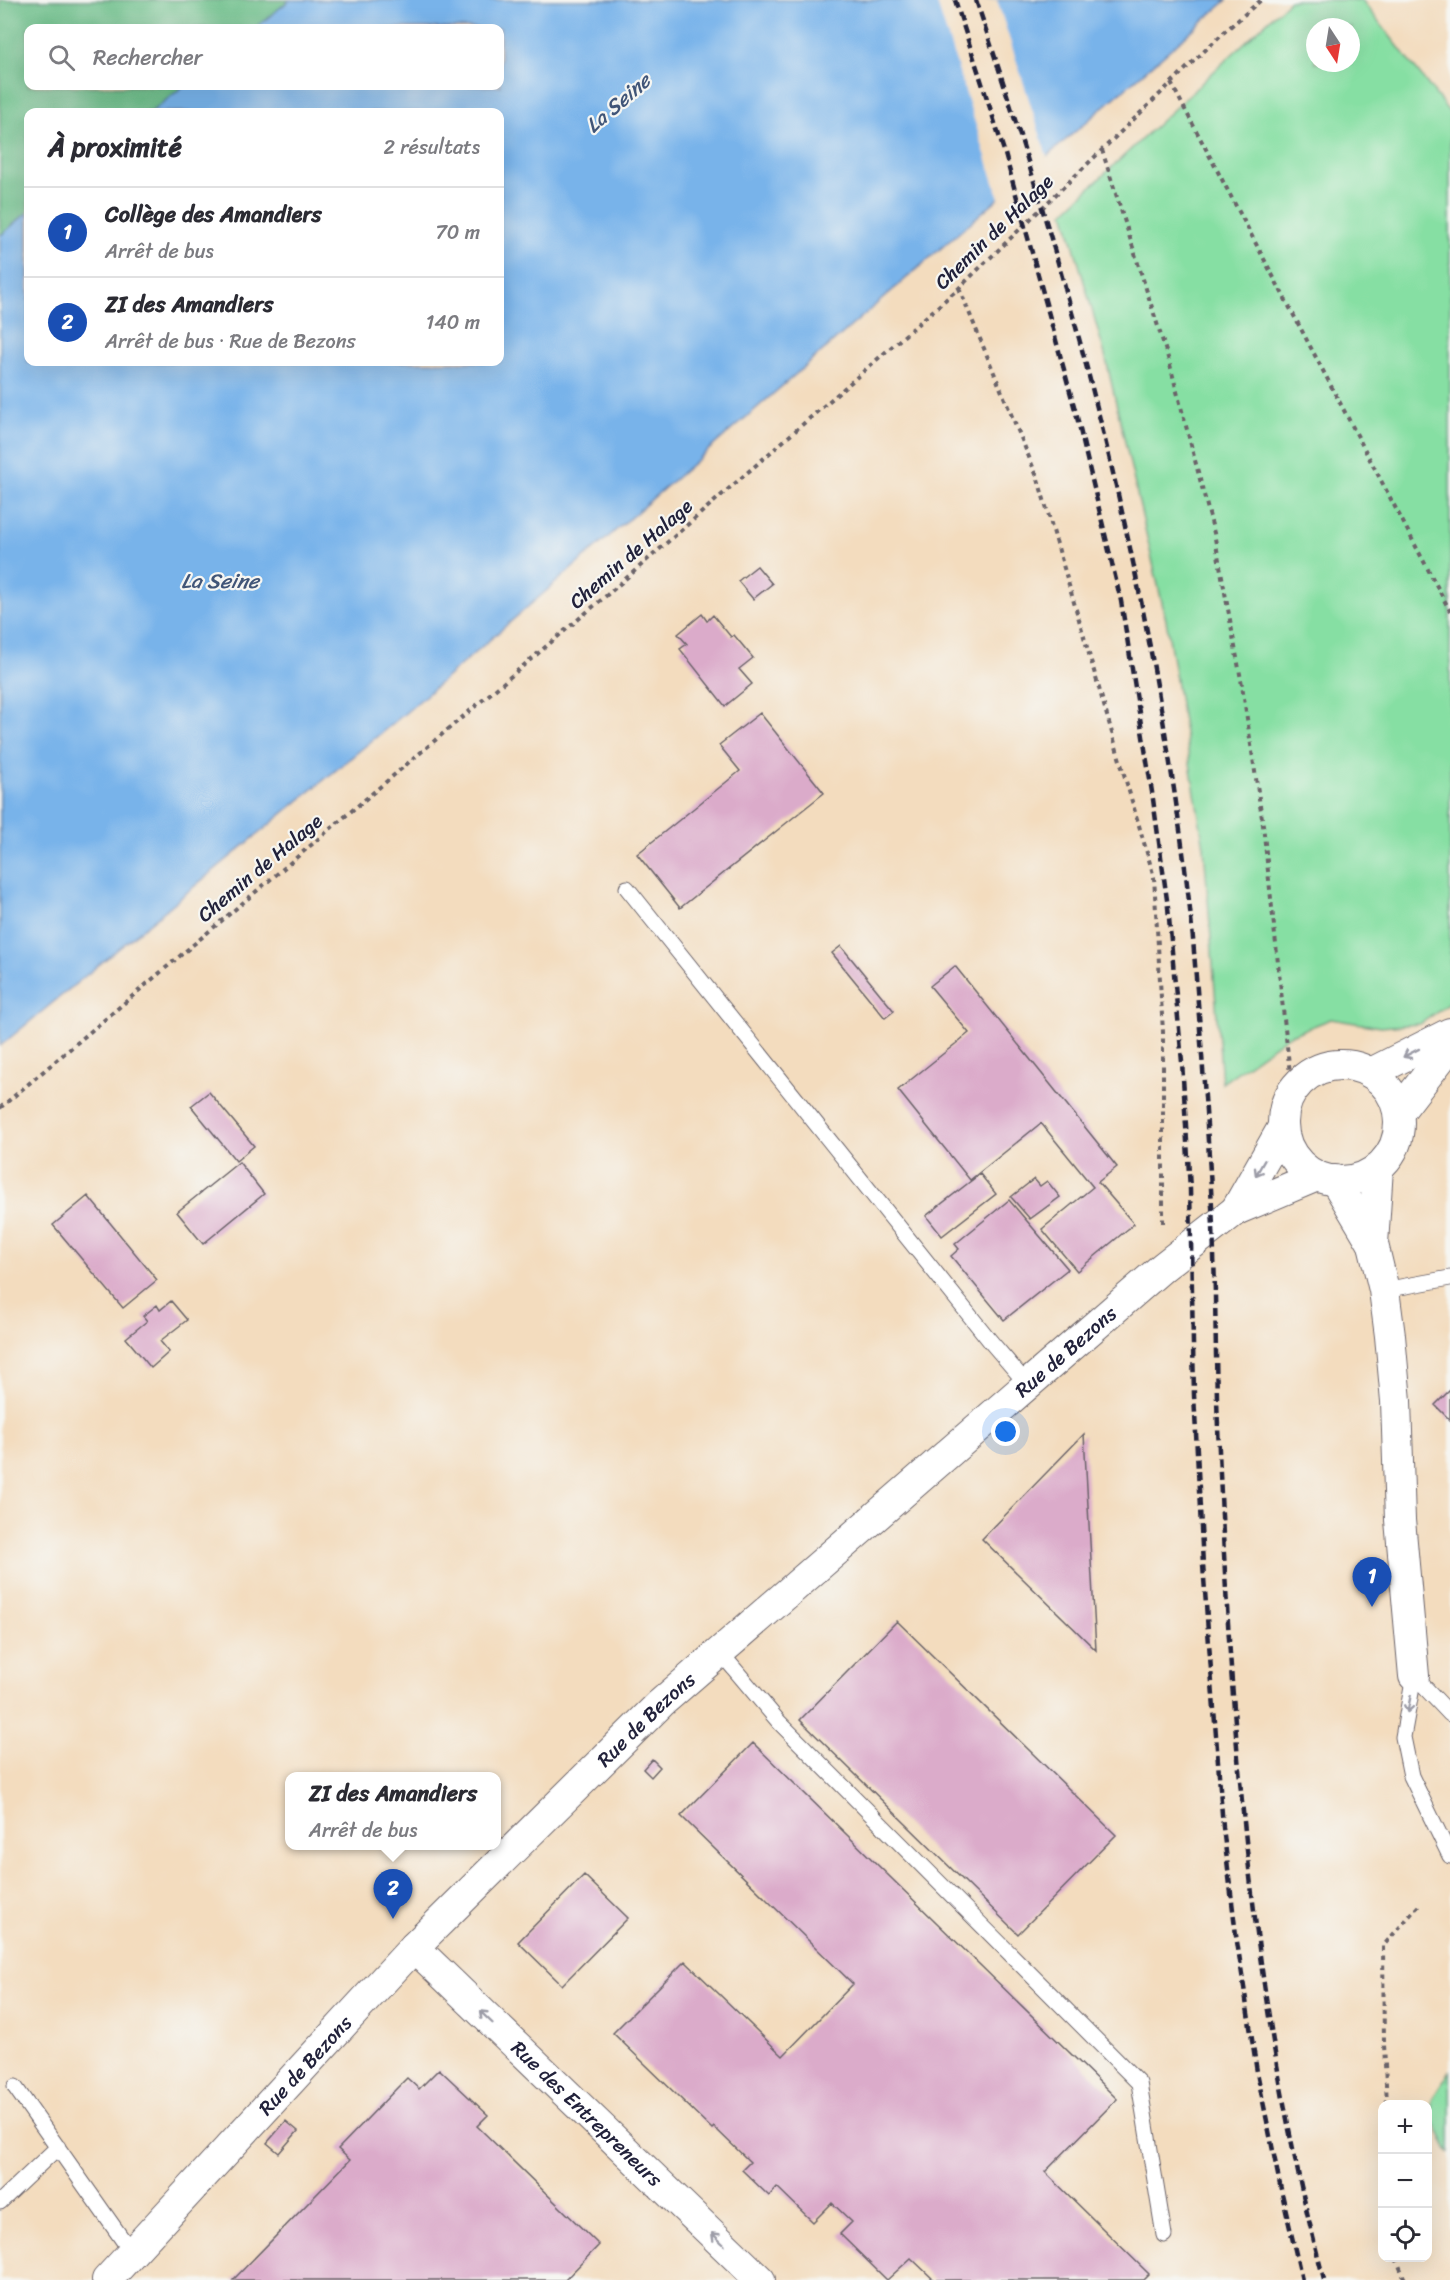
<!DOCTYPE html>
<html lang="fr">
<meta charset="utf-8">
<style>
:root{--surface:#fff;--page:#f2f2f3;--text:#2b2b33;--muted:#7c7c81;--line:#e1e1e2;--accent:#d93025}
body{margin:0;font-family:Sriracha,sans-serif;background:var(--page);color:var(--text)}
.controls{position:absolute;right:18px;bottom:18px;display:grid;overflow:hidden;border-radius:12px;box-shadow:0 6px 24px #0002}
.controls button{width:54px;height:54px;display:grid;place-items:center;padding:0;border:0;border-bottom:2px solid var(--line);background:var(--surface);color:var(--text);font:30px sans-serif}
.compass{position:absolute;left:1306px;top:18px;width:54px;height:54px;border-radius:50%;background:var(--surface);box-shadow:0 6px 24px #0002;rotate:168deg}
.you{position:absolute;left:1006px;top:1432px;width:21px;height:21px;margin:-15px;border:4px solid #fff;border-radius:50%;background:#1a73e8;box-shadow:0 0 0 9px #1a73e833}
.badge{display:grid;place-items:center;width:39px;height:39px;border-radius:50%;background:var(--accent);color:#fff;font-size:20px;font-weight:700}
.pin{position:absolute;translate:-50% -50px;filter:drop-shadow(0 2px 3px #0008)}
.pin::after{content:'';position:absolute;top:32px;width:21px;height:18px;background:inherit;clip-path:polygon(0 0,100% 0,50% 100%)}
.popup{position:absolute;left:285px;top:1772px;width:216px;height:78px;box-sizing:border-box;display:grid;place-content:center;border-radius:12px;background:var(--surface);filter:drop-shadow(0 2px 4px #0005);font-size:20px;white-space:nowrap;color:var(--muted)}
.popup b{font-size:22px;color:var(--text)}
.popup::after{content:'';position:absolute;left:50%;top:100%;margin-left:-12px;border:12px solid transparent;border-top-color:var(--surface)}
.list{margin:0;padding:0;list-style:none}
h2{display:flex;justify-content:space-between;align-items:center;height:78px;margin:0;padding:0 24px;font-size:26px}
h2 small{font-size:20px;font-weight:400;color:var(--muted)}
.list li{display:grid;grid-template-columns:39px 1fr auto;gap:18px;align-items:center;box-sizing:border-box;height:90px;padding:0 24px;border-top:2px solid var(--line)}
.list b{display:block;font-size:22px;white-space:nowrap}
.list p{margin:0;font-size:20px;white-space:nowrap;color:var(--muted)}
.list em{font-size:20px;font-style:normal;color:var(--muted)}
.icon{flex:none;width:33px;height:33px;fill:none;stroke:currentColor;stroke-width:2;stroke-linecap:round;stroke-linejoin:round}
.map{position:relative;flex:none;width:1450px;height:2280px;overflow:hidden}
.search{position:absolute;background:var(--surface);box-shadow:0 6px 24px #0002;left:24px;top:24px;width:480px;height:66px;display:flex;align-items:center;gap:15px;box-sizing:border-box;padding:0 21px;border-radius:12px;color:var(--muted);font-size:22px}
.panel{position:absolute;background:var(--surface);box-shadow:0 6px 24px #0002;left:24px;top:108px;width:480px;height:258px;border-radius:12px}
.map>svg:first-child{display:block}
.green{fill:#86dfa3;stroke:#54806f;stroke-width:1.5;fill-rule:evenodd}
.forest{fill:#6cbe89;stroke:#477062;stroke-width:1.5}
.water{fill:#78b3ea;stroke:#4d6a92;stroke-width:1.5}
.pier{fill:#f3dcbe}
.building{fill:#dbabca}
.lines{fill:none;stroke-linecap:round;stroke-linejoin:round}
.service-casing{stroke:#6b6369;stroke-width:17}
.minor-casing{stroke:#6b6369;stroke-width:32}
.path{stroke:#6b6369;stroke-width:4;stroke-dasharray:4.5 4.5;stroke-linecap:butt}
.service{stroke:#fff;stroke-width:15}
.minor{stroke:#fff;stroke-width:30}
.rail{stroke:#22223b;stroke-width:4.5;stroke-dasharray:9 4.5;stroke-linecap:butt}
.oneway{stroke:#9c9ca7}
.labels{text-anchor:middle;dominant-baseline:central;stroke-width:4.5;stroke-linejoin:round;paint-order:stroke}
.street-label{font-size:20px;fill:#22223b;stroke:#f6f6f2}
.water-label{font-size:21px;font-style:italic;fill:#405578;stroke:#f6f6f2}
</style>
<div class="map">
<svg width="1450" height="2280" viewBox="0 0 1450 2280">
<rect width="100%" height="100%" fill="#f6f6f2"/>
<filter id="ink" filterUnits="userSpaceOnUse"><feTurbulence type="fractalNoise" baseFrequency=".0167" numOctaves="2"/><feDisplacementMap in="SourceGraphic" scale="12" xChannelSelector="R" yChannelSelector="G"/><feConvolveMatrix kernelMatrix="1 2 1 2 8 2 1 2 1" color-interpolation-filters="sRGB"/></filter>
<filter id="wash" filterUnits="userSpaceOnUse"><feTurbulence type="fractalNoise" baseFrequency=".008" numOctaves="4" result="noise"/><feDisplacementMap in="SourceGraphic" scale="24" xChannelSelector="R" yChannelSelector="G"/><feGaussianBlur stdDeviation="1.35" result="paint"/><feColorMatrix in="noise" values="0 0 0 0 0 0 0 0 0 0 0 0 0 0 0 0 0 1.4 0 .05"/><feComposite in="paint" operator="in"/></filter>
<g filter="url(#wash)">
<rect width="100%" height="100%" fill="#f3dcbe"/>
<path class="green" d="M1290,0h72l88,113v890l-30,21 -40,3 -49,-8 -43,17 -66,47 -18,-236 -38,-227 -61,-265 -41,-143zM1315,27h36v36h-36z
M1450,2071v83l-19,-38 1,-17z"/>
<path class="forest" d="M0,0h290l-35,28h-227v58h156l-33,26h-123v100l-28,24z"/>
<path class="water" d="M290,0h937l-824,715 -403,331v-810l28,-24v150h472v-250h-349l33,-26h316v-58h-245z"/>
<path class="pier" d="M936,0h61l50,156 1,3 -48,42z"/>
<g id="blocks">
<path class="building" d="M757,566l15,18 -19,15 -15,-18z
M702,614l5,7 6,-6 18,22 3,-2 19,23 -14,11 13,15 -27,22 -45,-57 7,-5 -9,-10z
M760,713l64,80 -144,115 -43,-54 103,-83 -21,-26z
M841,946l53,65 -9,7 -53,-65z
M955,966l162,201 -19,15 36,42 -57,47 -35,-42 51,-42 -52,-64 -71,57 -72,-90 71,-57 -39,-47z
M209,1092l45,54 -18,15 -45,-55z
M239,1162l25,32 -61,50 -26,-32z
M980,1174l16,20 -54,42 -16,-20z
M1034,1179l6,7 7,-5 13,16 -30,22 -19,-22z
M88,1196l69,84 -34,28 -70,-83z
M1009,1200l59,69 -64,51 -53,-64 8,-7 -4,-5z
M171,1301l16,19 -27,21 9,11 -18,16 -25,-30 21,-17 -4,-5 14,-11 3,5z
M1450,1390v30l-15,-15z
M1084,1434l12,216 -114,-111z
M897,1621l219,214 -98,99 -218,-214z
M753,1743l364,356 -72,73 104,102 -6,6h-209l-23,-22 -24,22 -47,-46 12,-12 -20,-19 -19,19 -36,-35 -8,9 -27,-26 8,-8 -36,-35 -2,2 -99,-96 72,-72 98,95 70,-72 -172,-168z
M652,1759l8,8 -9,10 -8,-8z
M584,1875l44,43 -66,67 -44,-43z
M439,2069l49,46 -11,11 122,119 -34,35h-332l117,-120 -12,-11 59,-61 10,-10 12,11z
M286,2121l12,10 -19,22 -12,-10z"/>
</g>
</g>
<g filter="url(#ink)">
<use href="#blocks" fill-opacity="0" stroke="#6b6369" stroke-width="1.5"/>
<g class="lines">
<g class="service-casing">
<path id="service" d="M627,888l364,454 36,42
M1384,1290l66,-12
M720,1652l59,70 360,361 25,152
M1450,1714l-36,-38 -11,61 8,39 39,80
M15,2087l117,166
M0,2202l58,-55"/>
</g>
<g class="minor-casing">
<g id="minor">
<circle cx="1341" cy="1123" r="58"/>
<path d="M1371,1073l79,-40"/>
<path d="M1399,1112l51,-66"/>
<path d="M1378,1168l-5,76 11,46 6,46 6,65 4,119 14,156"/>
<path d="M1335,1180l38,64"/>
<path d="M1236,1210l47,-83"/>
<path id="s1" d="M414,1947l346,333"/>
<path id="s2" d="M107,2280l307,-333 247,-244 502,-436 73,-57 81,-34"/>
</g>
</g>
<path class="path" d="M1171,83l279,528
M1102,150l67,211 45,172 28,152 21,140 29,267
M959,288l79,191 116,398 9,155v192
M0,1108l607,-513 352,-307 263,-254 39,-34
M1387,2104l-3,-60 -1,-98 38,-43
M1396,2258l9,22"/>
<use href="#service" class="service"/>
<use href="#minor" class="minor"/>
<path class="rail" d="M955,0l50,154 72,263 44,184 31,191 16,115 14,155 8,127 4,206 9,170 20,262 13,108 21,137 23,113 22,95
M976,0c79,235 146,475 187,720 12,73 23,146 30,219 7,89 14,178 19,267 4,74 3,147 6,221 12,286 32,576 106,853"/>
</g>
<defs><path id="oneway-shaft" d="M-6 0H5M1.5-3L5.5 0L1.5 3" fill="none" stroke-width="1.6" stroke-linecap="round" stroke-linejoin="round" transform="scale(1.5)"/></defs>
<g class="oneway">
<use href="#oneway-shaft" transform="translate(1411 1053) rotate(153)"/>
<use href="#oneway-shaft" transform="translate(1260 1168) rotate(120)"/>
<use href="#oneway-shaft" transform="translate(1409 1704) rotate(101)"/>
<use href="#oneway-shaft" transform="translate(486 2017) rotate(-136)"/>
<use href="#oneway-shaft" transform="translate(718 2239) rotate(-136)"/>
</g>
</g>
<g class="labels">
<g class="street-label">
<text transform="translate(994 232) rotate(-44)">Chemin de Halage</text>
<text transform="translate(631 554) rotate(-41)">Chemin de Halage</text>
<text transform="translate(260 868) rotate(-40)">Chemin de Halage</text>
<text stroke="none"><textPath href="#s2" startOffset="1336">Rue de Bezons</textPath></text>
<text stroke="none"><textPath href="#s2" startOffset="778">Rue de Bezons</textPath></text>
<text stroke="none"><textPath href="#s2" startOffset="292">Rue de Bezons</textPath></text>
<text stroke="none"><textPath href="#s1" startOffset="240">Rue des Entrepreneurs</textPath></text>
</g>
<g class="water-label">
<text transform="translate(618 103) rotate(-41)">La Seine</text>
<text x="220" y="581">La Seine</text>
</g>
</g>
</svg>
<div class="controls">
<button>+</button>
<button>−</button>
<button><svg class="icon" aria-label="locate" viewBox="0 0 24 24"><circle cx="12" cy="12" r="6"/><path d="M12 2v4M12 18v4M2 12h4M18 12h4"/></svg></button>
</div>
<svg class="compass" viewBox="-18 -18 36 36"><path d="M0-13l5 13h-10z" fill="#e53935"/><path d="M0 13l5-13h-10z" fill="#7c7c81"/></svg>
<div class="you"></div>
<div class="pin badge" style="left:1372px;top:1607px;background:#1a4fb4">1</div>
<div class="pin badge" style="left:393px;top:1919px;background:#1a4fb4">2</div>
<div class="popup"><b>ZI des Amandiers</b>Arrêt de bus</div>
<div class="search"><svg class="icon" aria-label="search" viewBox="0 0 24 24"><circle cx="10" cy="10" r="6"/><path d="M15 15l6 6"/></svg>Rechercher</div>
<section class="panel">
<h2>À proximité<small>2 résultats</small></h2>
<ul class="list">
<li><span class="badge" style="background:#1a4fb4">1</span><div><b>Collège des Amandiers</b><p>Arrêt de bus</p></div><em>70 m</em></li>
<li><span class="badge" style="background:#1a4fb4">2</span><div><b>ZI des Amandiers</b><p>Arrêt de bus · Rue de Bezons</p></div><em>140 m</em></li>
</ul>
</section>
</div>
